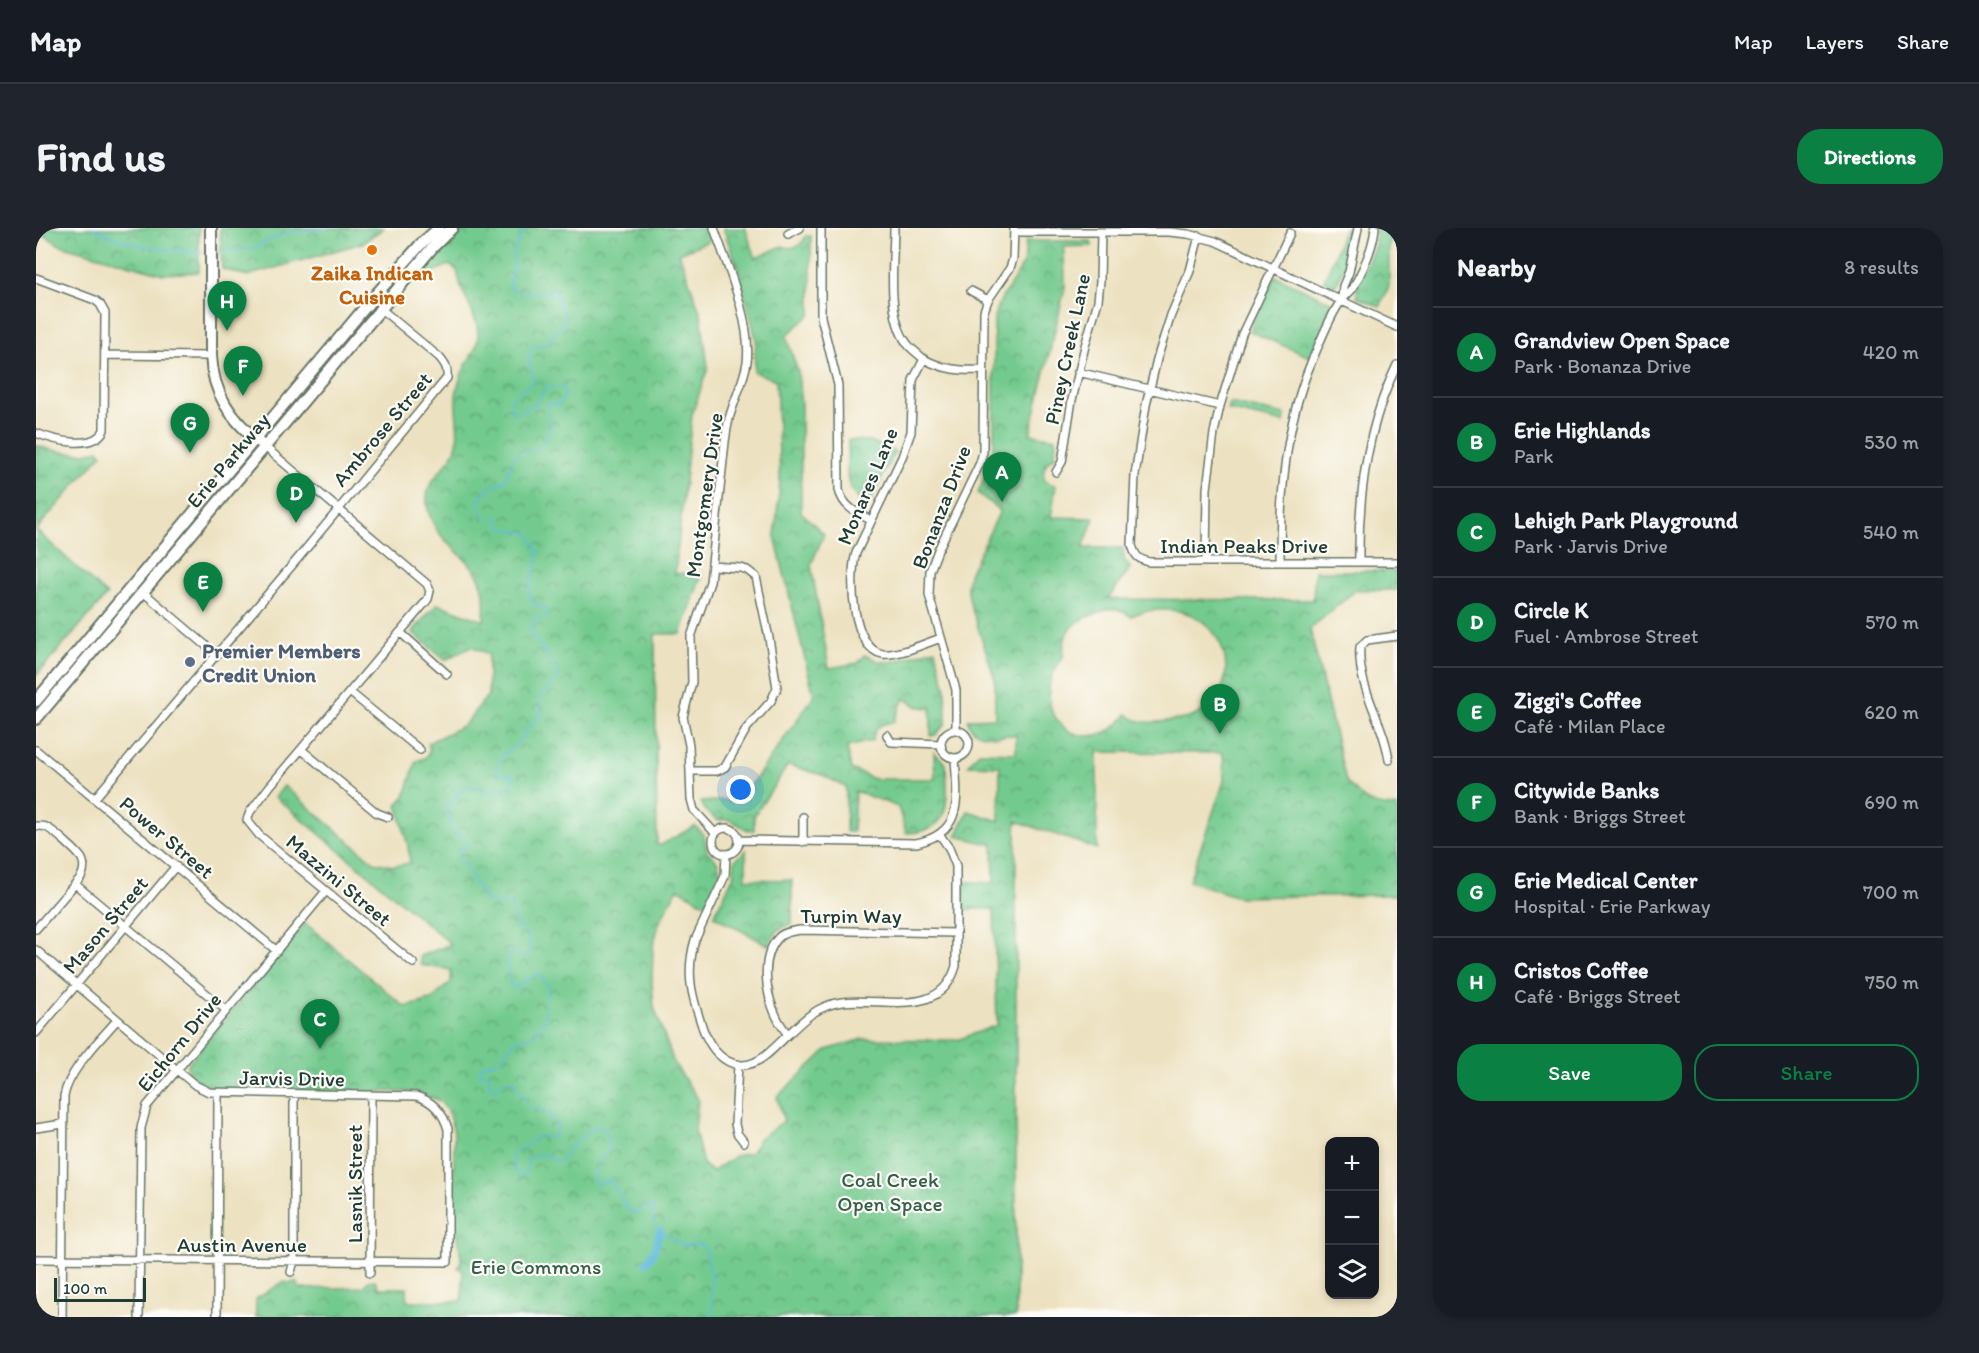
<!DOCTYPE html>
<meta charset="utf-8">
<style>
:root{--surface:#171b24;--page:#20242c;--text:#f1f3f6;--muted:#9ea1a6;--line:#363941;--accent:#0b8043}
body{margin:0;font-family:Itim,sans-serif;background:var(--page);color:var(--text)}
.controls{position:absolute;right:18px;bottom:18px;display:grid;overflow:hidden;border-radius:12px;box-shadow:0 3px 9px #0003}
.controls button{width:54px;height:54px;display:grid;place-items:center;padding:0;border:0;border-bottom:2px solid var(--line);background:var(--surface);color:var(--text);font:30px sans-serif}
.scale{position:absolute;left:18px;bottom:15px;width:92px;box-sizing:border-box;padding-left:6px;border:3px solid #1f3d34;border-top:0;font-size:16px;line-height:21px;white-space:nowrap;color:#1f3d34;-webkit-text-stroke:4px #fdfcf7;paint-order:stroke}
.you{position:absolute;left:705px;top:562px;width:21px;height:21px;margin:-15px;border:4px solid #fff;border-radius:50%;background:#1a73e8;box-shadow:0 0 0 9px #1a73e833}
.badge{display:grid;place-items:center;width:39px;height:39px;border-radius:50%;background:var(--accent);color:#fff;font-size:20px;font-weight:700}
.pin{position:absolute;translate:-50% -50px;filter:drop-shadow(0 2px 3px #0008)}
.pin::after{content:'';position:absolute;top:32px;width:21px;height:18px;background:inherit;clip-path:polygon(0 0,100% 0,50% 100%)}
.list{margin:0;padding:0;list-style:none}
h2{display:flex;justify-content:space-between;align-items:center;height:78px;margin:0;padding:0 24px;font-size:26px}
h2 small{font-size:20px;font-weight:400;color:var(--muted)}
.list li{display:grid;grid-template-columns:39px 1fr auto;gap:18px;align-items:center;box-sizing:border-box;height:90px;padding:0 24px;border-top:2px solid var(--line)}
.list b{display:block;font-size:22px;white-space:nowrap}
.list p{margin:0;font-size:20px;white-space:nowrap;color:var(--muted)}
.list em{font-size:20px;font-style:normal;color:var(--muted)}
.actions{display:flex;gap:12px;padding:18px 24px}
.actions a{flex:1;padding:14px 0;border:2px solid var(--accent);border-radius:24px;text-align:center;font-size:21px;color:var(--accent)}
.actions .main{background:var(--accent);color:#fff}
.icon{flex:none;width:33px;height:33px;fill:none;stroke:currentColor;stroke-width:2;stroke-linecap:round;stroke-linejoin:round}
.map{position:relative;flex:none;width:1361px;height:1089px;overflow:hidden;border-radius:24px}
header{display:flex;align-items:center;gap:36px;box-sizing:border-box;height:84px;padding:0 30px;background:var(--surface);border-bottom:2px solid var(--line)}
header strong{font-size:28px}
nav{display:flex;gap:33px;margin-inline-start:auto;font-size:21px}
.intro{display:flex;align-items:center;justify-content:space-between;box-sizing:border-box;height:144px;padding:0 36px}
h1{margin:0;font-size:42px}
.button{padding:15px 27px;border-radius:24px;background:var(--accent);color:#fff;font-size:21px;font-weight:700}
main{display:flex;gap:36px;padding:0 36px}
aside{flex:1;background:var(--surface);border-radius:24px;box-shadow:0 3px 9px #0003}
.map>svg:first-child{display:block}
.park{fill:url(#park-crowns);stroke:#498461;stroke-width:1.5;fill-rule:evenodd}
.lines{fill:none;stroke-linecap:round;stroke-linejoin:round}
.stream{stroke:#60bade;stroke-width:1.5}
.canal{stroke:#60bade;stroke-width:7}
.street-casing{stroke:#677665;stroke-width:10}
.secondary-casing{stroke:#677665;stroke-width:14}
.street{stroke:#fff;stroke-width:7}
.secondary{stroke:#fff;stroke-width:10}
.food-dot{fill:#e8710a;stroke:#fdfcf7;stroke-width:2}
.service-dot{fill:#5c6f8a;stroke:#fdfcf7;stroke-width:2}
.labels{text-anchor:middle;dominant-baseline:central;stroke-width:4.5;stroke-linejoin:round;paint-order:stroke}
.food-label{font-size:21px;font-weight:bold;fill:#c56008;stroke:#fdfcf7}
.street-label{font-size:21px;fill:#1f3d34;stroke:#fdfcf7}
.service-label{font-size:21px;font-weight:bold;fill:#4e5e75;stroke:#fdfcf7;text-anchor:start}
.park-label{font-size:21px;fill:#34604a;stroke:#fdfcf7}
</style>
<header>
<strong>Map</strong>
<nav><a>Map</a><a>Layers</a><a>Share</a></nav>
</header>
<div class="intro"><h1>Find us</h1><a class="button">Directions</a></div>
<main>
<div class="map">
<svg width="1361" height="1089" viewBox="0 0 1361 1089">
<defs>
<pattern id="park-crowns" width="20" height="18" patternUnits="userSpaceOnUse" patternTransform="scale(1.5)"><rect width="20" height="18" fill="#73ca8e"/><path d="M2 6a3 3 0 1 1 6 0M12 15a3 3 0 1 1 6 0" fill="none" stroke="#5ea575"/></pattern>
</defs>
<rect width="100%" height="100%" fill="#fdfcf7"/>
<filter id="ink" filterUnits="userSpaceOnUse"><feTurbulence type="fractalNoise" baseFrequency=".0167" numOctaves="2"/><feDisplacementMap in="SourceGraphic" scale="12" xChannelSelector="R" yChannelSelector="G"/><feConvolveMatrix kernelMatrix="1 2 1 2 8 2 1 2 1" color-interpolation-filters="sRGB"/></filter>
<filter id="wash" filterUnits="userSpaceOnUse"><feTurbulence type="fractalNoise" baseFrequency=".008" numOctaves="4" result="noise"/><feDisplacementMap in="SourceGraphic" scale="24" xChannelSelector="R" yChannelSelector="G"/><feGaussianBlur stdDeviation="1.35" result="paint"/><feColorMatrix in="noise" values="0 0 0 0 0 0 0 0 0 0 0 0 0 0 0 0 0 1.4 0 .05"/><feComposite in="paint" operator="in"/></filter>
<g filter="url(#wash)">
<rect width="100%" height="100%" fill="#ece1c0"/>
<path class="park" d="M0,0h163v44l-36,2 -103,-29 -24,-15z
M184,0h164l-22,15 -115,33 -25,-7z
M427,0h242l4,13 -30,12 22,61 7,54 -16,47 -17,159 8,-1 8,4 11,-3 -21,60h-26l2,211h4l34,-19 9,9 3,16 10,10 4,13 -16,30 -27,-16 -18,33 -7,25 -1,37 2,24 20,56 24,36 -3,32 8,33 9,8 23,-16 15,-3 5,-5 2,-8 27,-19 -7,-24 50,-47 35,-11 95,1 40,-15 -3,-116h-30l1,-27 29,1 -1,-38 -37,-9 12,-25 31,10 1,-55 -32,-1 11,-13 37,1v-18c-17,0 -46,6 -48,-16l27,-1v-39l-25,-76 -3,-16 2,-13 31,-63 -22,-18 12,-29 4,-21v-124c4,-24 23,-37 30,-59 2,-6 1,-13 2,-19h65l1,5 -28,1 1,41 -35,146 26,4 -1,19c-10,4 -14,14 -10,24l11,5 -5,31 43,1 -11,30h40l1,12 6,8 -22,31 205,1 2,-29h82v19h-41l-46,39 36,152c17,20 24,25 51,26v88l-159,2 -49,-16 35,-100 -1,-28 -126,-1v97l-81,-28v496h-760v-18l27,-17 9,1 5,-2 3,8 64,-2 4,-6 7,-1 4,8h28v13h55l1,-29 -5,-5 3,-4v-6l-7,-41v-84l-6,-20 -7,-10 -23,-10 -201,-3c-11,-4 -33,-10 -29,-25l117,-141 100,84 26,-7 20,-18v-12l-30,-5 -1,-9 31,-12 -176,-147 9,-11 90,76 20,4 16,-3 -2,-17 -11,-41 8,-9 11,-35 9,-3 4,-5 -1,-10 36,-18 24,-30v-41l-17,-8 -26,14 -33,-28 25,-28 47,17c0,-11 2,-26 -2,-36 -11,-33 -51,-42 -55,-82 -3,-26 25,-36 30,-59 3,-18 -4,-36 0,-55 2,-7 4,-15 8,-22 5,-11 14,-19 13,-33 -2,-24 -18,-38 -21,-64l-8,-5 -23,10 11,-22zM1072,381h9l14,7c11,-5 23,-7 35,-6 64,0 84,86 23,108 -8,2 -15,3 -23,3 -13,2 -28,3 -39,-7 -24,36 -76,26 -78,-19 -1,-10 4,-22 9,-31 1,-3 4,-4 5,-7 1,-4 0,-10 1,-14 4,-23 25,-26 44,-34z
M687,0h22l11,30 26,-12c11,4 19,1 24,-10h5v78l-25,22 12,36 3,33v107l23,22 -13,31 18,103 29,-5 7,-8 13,6 13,1 44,-13 11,39v35l-10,12 -5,1v-28l-13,-1 -14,-9 -11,25c-13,-1 -18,5 -21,18l-25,6 4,22 23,10h61l-1,-27 12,11c1,37 8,69 -40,70l-8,-26 -43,-16 -2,41h-7v-45l-24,-12 -34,-10 -34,51v15c-16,-1 -15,-14 -37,-11l-11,-8 -5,-10 29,-2 22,-16 62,-88 -39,-159 5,-57 -4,-100 -22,-8 2,-33 -18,-71z
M1308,0h5l-5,40 -8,17h-3l-9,-5 10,-23z
M1340,0h21l-8,16v42l-9,21 -23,-10v-10l18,-42z
M1239,48l59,27 -24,54 -61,-26z
M1194,175l55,12 -1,8 -56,-13z
M812,212l22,1 25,11 -27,53c-28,-13 -20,-38 -20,-65z
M0,217c19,7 43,11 63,5l3,4 -66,76 71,65 -71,81z
M710,622v29l46,1v44l-13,5 -11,16 -54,-29 19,-39 2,-17z"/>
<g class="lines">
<path class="stream" d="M57,0c33,18 75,23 112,24
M489,0l-12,25 1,11 -4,19 1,6 13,4 30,-2 11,25v6l-21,23 -12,2 -3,10 5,25 -20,12 -4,16 7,3 18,-8 11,-18h16l4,7 -7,11 -8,-2 -5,4c10,22 4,28 -11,44 -23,1 -24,8 -29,29l-20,10 -8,10 6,17 16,1 -1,6 5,5 25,4 10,20 -9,34 2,16 14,5v9l-11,1 -4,6v12l13,13 15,28 -19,20 1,18 -15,14 -7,14 -17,13 -6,13 3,5h13l2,4 -6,9 -20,7c-21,-19 -29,-2 -41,14l5,24 13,7 4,7 -11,4v9l5,4 23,38 25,4 6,20 10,10 4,15 -5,6 -14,-4 -6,8 5,26 7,1 7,-7 14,-6 9,12 -3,34 -12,15 -19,6 -14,19 -20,6 1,9 9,-1 -2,10 8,5 6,-7 11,-2 17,27 19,7 9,12 -5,12 -14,-2 -28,19 3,6v9l7,6 4,-3 4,-15 18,-4 8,7 8,-1 4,-10 27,-23 12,3 3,18 -10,13 -6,17 5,7 12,-6 18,31 7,3 18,-7v16l4,6 25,17 17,-1 6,3 7,34v36
M180,24l35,-3 26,-12 13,-4 38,-5"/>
<path class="canal" d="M610,1035c9,-10 11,-20 14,-33"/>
</g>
</g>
<g filter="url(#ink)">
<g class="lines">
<g class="street-casing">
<path id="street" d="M678,0c13,37 38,95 33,134 -3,19 -13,38 -18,57 -2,8 -3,15 -4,23l-15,140 -19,55 1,45 -9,35 6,28 2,54 3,11 21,23
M785,0v89l17,68 1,105c4,17 18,23 32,30
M858,0c0,34 -9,92 16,119 4,4 9,8 14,12
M978,4h155l19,2 27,7 182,86
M752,6l12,-6
M1163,8l-9,35 -19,44 -14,44 -11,46 -11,70 -3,70c3,11 6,14 17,17h248
M0,50l59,22 5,4 5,9 -1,117c-11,21 -51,10 -68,3
M935,63l17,9
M1306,72l1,-14 6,-14 9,-44
M69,127l106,1
M1042,144l142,34
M229,219l162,137 3,7 -2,8 -4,5 -154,182 -20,26 -3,8 12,15 154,128
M1020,244l6,-10 10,-62 13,-54 13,-45 2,-20 1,-49
M1244,333c0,-66 5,-136 31,-198 9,-20 17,-44 30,-62 3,-5 9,-8 12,-13 10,-18 20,-39 22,-60
M1170,334l1,-73 7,-56 6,-27 22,-72 48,-101
M1323,334c-1,-67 8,-136 38,-197
M107,364l73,62
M365,405l46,41
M905,410c-15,5 -43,18 -58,16 -32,-5 -34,-79 -27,-101l46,-96 9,-25 2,-52 11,-21c20,11 37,12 59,11
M315,465l69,57
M920,502v-40l-27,-95 1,-24 8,-21 42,-87 3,-11 1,-141 4,-11 22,-32 3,-9 1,-31
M905 516a14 14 0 1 1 28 0a14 14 0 1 1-28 0Z
M851,507l4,7 50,2
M0,522l241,201
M266,522l75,63 11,4
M1353,532c-5,-39 -32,-71 -29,-113l7,-7 30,-4
M654,543h27l8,-4 22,-39 24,-27 6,-13 -8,-50 -13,-61 -9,-7 -6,-2 -29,-2
M59,570l205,-242 147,-178c1,-10 -2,-14 -8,-21l-58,-48
M0,598c2,0 8,0 10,1 7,3 32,25 36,32 3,6 2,12 -1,18l-45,52
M677 613a13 13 0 1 1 26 0a13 13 0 1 1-26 0Z
M703,612l177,3c49,-10 41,-46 39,-85
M767,614v-25
M690,626l-1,22 -30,64c-10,34 -3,57 8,89 10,27 34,49 62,27 25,-20 43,-50 77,-54 42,-5 99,17 114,-36v-100l-7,-18 -9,-13
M39,656l151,126
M0,722l135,115 24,20 14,7 207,4c17,5 27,16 32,33v133l-412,-3
M0,805l140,-167
M751,805c-19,-22 -31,-72 -8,-96 5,-5 14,-6 21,-7l156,3
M702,836l-3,60 2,9 7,9
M0,900l27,-4
M255,1044l3,-11v-167
M334,1045l1,-178
M26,1089l2,-221c5,-26 35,-55 53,-76
M103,1089l2,-189 6,-22 179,-215
M181,1089l1,-224"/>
</g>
<g class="secondary-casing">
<path id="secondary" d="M175,0v128c2,38 20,63 48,86
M0,473l336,-402 49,-55 18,-16
M0,491l396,-471 20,-20"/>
</g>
<use href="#street" class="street"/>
<use href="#secondary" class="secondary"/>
</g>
</g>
<circle class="food-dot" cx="336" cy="22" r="6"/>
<circle class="service-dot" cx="154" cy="434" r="6"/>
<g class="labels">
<g class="food-label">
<text x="336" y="44">Zaika Indican<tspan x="336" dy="24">Cuisine</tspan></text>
</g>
<g class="street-label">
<text transform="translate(1031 121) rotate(-78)">Piney Creek Lane</text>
<text transform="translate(346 201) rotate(-50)">Ambrose Street</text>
<text transform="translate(192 232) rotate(-50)">Erie Parkway</text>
<text transform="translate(831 258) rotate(-67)">Monares Lane</text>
<text transform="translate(668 267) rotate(-82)">Montgomery Drive</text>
<text transform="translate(905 279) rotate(-69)">Bonanza Drive</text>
<text x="1208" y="317">Indian Peaks Drive</text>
<text transform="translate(131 609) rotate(40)">Power Street</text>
<text transform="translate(303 652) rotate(40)">Mazzini Street</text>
<text x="815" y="687">Turpin Way</text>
<text transform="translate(69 697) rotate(-50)">Mason Street</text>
<text transform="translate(143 814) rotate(-51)">Eichorn Drive</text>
<text transform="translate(256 850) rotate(1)">Jarvis Drive</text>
<text transform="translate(318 956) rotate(-90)">Lasnik Street</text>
<text x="206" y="1016">Austin Avenue</text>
</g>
<g class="service-label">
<text x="166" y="422">Premier Members<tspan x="166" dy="24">Credit Union</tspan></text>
</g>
<g class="park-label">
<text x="854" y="951">Coal Creek<tspan x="854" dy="24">Open Space</tspan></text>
<text x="500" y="1038">Erie Commons</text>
</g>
</g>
</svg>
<div class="controls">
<button>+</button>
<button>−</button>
<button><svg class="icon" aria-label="layers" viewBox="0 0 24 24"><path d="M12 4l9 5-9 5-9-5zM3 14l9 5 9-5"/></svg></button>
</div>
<div class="scale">100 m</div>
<div class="you"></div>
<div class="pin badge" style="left:966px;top:274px">A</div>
<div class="pin badge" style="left:1184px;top:506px">B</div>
<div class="pin badge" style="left:284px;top:821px">C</div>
<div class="pin badge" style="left:260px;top:295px">D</div>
<div class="pin badge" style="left:167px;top:384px">E</div>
<div class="pin badge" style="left:207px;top:168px">F</div>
<div class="pin badge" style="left:154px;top:225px">G</div>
<div class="pin badge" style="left:191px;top:103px">H</div>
</div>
<aside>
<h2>Nearby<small>8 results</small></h2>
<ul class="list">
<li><span class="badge">A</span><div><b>Grandview Open Space</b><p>Park · Bonanza Drive</p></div><em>420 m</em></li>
<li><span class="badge">B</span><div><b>Erie Highlands</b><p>Park</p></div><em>530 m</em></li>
<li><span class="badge">C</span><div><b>Lehigh Park Playground</b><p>Park · Jarvis Drive</p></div><em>540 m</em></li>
<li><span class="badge">D</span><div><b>Circle K</b><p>Fuel · Ambrose Street</p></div><em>570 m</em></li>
<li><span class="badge">E</span><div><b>Ziggi's Coffee</b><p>Café · Milan Place</p></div><em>620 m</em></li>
<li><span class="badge">F</span><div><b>Citywide Banks</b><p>Bank · Briggs Street</p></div><em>690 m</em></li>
<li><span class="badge">G</span><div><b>Erie Medical Center</b><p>Hospital · Erie Parkway</p></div><em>700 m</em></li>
<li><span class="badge">H</span><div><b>Cristos Coffee</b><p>Café · Briggs Street</p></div><em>750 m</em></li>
</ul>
<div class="actions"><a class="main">Save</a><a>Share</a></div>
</aside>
</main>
